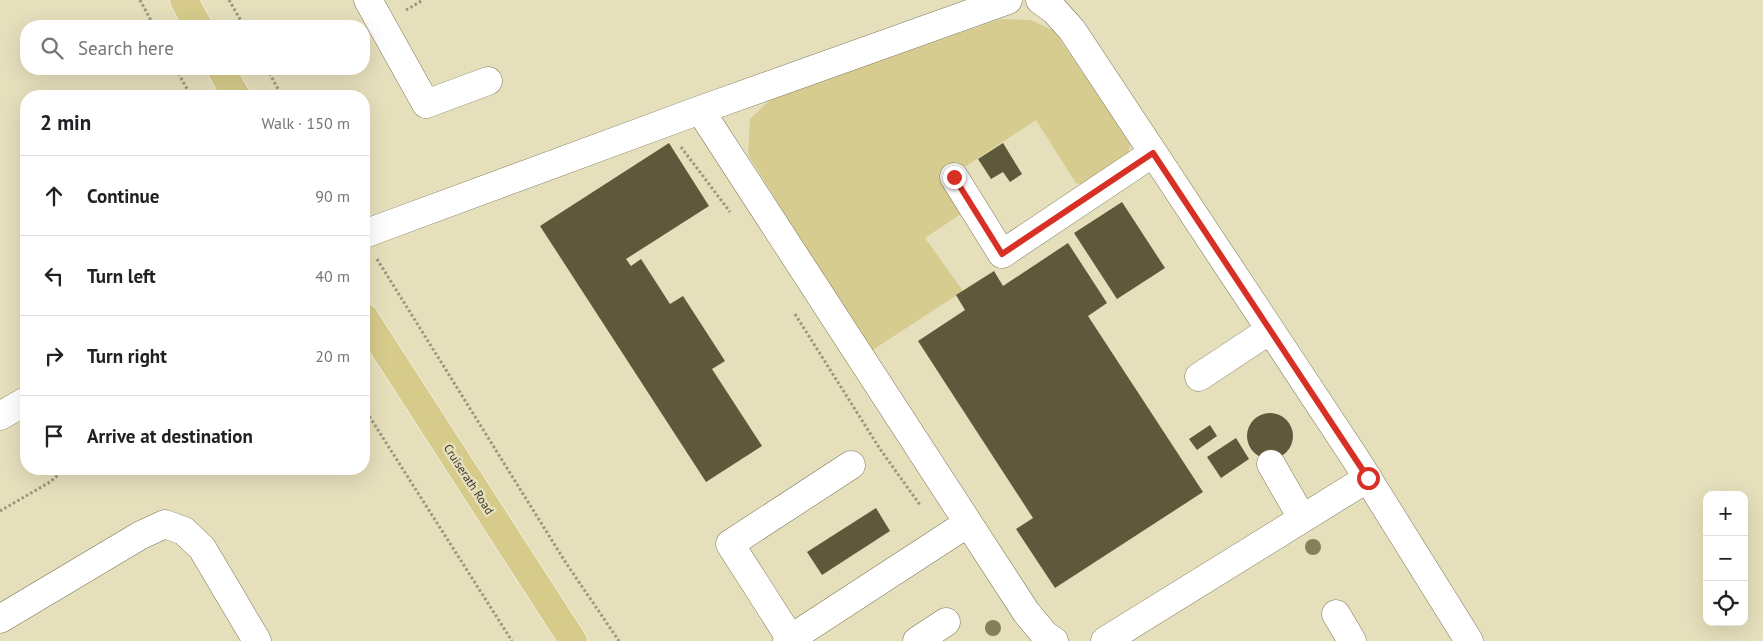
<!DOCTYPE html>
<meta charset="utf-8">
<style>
:root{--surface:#fff;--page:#f2f2f2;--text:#202124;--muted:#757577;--line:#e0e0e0}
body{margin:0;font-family:"PT Sans",sans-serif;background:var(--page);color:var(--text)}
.controls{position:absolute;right:15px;bottom:15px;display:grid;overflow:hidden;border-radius:10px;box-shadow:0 5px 20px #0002}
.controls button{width:45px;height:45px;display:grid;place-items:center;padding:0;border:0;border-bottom:1px solid var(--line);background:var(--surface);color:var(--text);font:25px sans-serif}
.stop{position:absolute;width:15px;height:15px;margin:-11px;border:4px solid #d93025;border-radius:50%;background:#fff}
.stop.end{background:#d93025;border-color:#fff;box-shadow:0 1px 5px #0008}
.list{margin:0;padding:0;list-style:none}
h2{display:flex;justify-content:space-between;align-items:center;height:65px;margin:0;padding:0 20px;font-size:21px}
h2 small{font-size:16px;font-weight:400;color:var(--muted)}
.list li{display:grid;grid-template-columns:32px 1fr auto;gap:15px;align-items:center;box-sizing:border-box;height:80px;padding:0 20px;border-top:1px solid var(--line)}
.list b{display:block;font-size:19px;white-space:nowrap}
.list em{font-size:16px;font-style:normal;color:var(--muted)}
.icon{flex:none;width:28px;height:28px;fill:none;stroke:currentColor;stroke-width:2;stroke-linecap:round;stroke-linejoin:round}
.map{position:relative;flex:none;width:1763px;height:641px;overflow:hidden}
.search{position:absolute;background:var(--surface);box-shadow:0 5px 20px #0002;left:20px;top:20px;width:350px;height:55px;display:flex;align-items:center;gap:12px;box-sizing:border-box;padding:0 18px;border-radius:20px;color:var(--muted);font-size:19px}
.panel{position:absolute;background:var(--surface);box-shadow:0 5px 20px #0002;left:20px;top:90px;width:350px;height:385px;border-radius:20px}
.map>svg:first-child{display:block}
.green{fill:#d7cc8f}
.building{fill:#5e593a}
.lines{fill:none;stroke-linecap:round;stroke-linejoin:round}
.minor-casing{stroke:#7c7656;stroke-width:29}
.major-casing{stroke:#fff;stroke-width:29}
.path{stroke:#9b967c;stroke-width:3;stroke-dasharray:2.5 2.5;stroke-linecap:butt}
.minor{stroke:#fff;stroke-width:28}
.major{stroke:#d6cb8b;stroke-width:28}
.tree{fill:#867f5b}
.route{stroke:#d93025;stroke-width:6}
.labels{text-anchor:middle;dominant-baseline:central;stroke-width:5;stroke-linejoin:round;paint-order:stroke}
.street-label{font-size:12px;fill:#383628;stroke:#e6dfbc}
</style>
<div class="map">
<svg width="1763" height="641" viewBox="0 0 1763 641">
<rect width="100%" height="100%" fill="#e6dfbc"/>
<path class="green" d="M1000,19l31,1 23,11 77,112 -4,14 -40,29 -11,-3 -40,-63 -94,62 22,30 -39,26 38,53 -92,60 -123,-196 2,-36 21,-20z"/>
<path class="building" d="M669,143l40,63 -83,53 5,7 10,-7 29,45 13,-8 42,65 -13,8 50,77 -56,36 -166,-256z
M1003,143l19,31 -12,8 -7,-10 -12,7 -13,-20z
M1122,202l43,66 -48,31 -43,-66z
M1068,243l39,60 -19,13 115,176 -148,96 -39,-59 17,-11 -115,-177 47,-31 -9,-15 38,-24 9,15z
M1247 436a23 23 0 1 1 46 0a23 23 0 1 1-46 0Z
M1210,425l7,11 -20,14 -8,-11z
M1236,438l13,21 -28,19 -14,-21z
M876,508l14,23 -68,44 -15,-23z"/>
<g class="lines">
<g class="minor-casing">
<path id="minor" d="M368,0l58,104 62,-23
M1040,0l14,10 18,20 283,428 114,183
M700,110l326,502 19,23 9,6
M954,177l48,77 151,-101
M364,234l336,-124 308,-110
M1199,377l71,-47
M0,416l26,-15
M1271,464l31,54
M1336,614l16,27
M0,619l141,-84 24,-11 19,7 18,17 55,93
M787,641l181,-118
M792,641l-62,-97 121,-79
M917,641l29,-19
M1105,641l263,-163"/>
</g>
<g class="major-casing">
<path id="major" d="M184,0l14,26
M221,69l15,27
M364,317l209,324"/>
</g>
<path class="path" d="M140,0l14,26
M229,0l15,26
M406,10l17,-10
M176,69l15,27
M267,69l15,27
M681,147l49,65
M377,259l189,304 53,78
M795,314l85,135 40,56
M364,408l148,233
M0,511l50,-29 15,-13"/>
<use href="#minor" class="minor"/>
<use href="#major" class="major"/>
</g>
<g class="tree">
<circle cx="1313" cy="547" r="8"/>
<circle cx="993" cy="628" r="8"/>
</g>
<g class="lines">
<path class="route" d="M954,177l48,77 151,-101 215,325"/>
</g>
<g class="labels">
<g class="street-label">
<text transform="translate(469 479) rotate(57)">Cruiserath Road</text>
</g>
</g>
</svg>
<div class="controls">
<button>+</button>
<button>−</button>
<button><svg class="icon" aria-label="locate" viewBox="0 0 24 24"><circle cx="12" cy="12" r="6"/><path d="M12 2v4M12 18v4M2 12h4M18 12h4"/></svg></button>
</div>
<div class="stop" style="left:1368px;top:478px"></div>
<div class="stop end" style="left:954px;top:177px"></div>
<div class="search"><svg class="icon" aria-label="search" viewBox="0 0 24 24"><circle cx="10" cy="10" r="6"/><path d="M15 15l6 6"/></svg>Search here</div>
<section class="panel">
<h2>2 min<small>Walk · 150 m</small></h2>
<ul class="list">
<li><svg class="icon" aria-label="ahead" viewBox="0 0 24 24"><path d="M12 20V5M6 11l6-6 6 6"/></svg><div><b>Continue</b></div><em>90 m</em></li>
<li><svg class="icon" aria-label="left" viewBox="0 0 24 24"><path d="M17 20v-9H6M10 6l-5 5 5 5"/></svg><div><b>Turn left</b></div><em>40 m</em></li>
<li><svg class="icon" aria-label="right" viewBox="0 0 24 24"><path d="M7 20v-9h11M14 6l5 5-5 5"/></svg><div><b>Turn right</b></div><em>20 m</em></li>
<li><svg class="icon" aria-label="arrive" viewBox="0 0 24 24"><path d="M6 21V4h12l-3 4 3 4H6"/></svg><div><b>Arrive at destination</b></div></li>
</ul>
</section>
</div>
